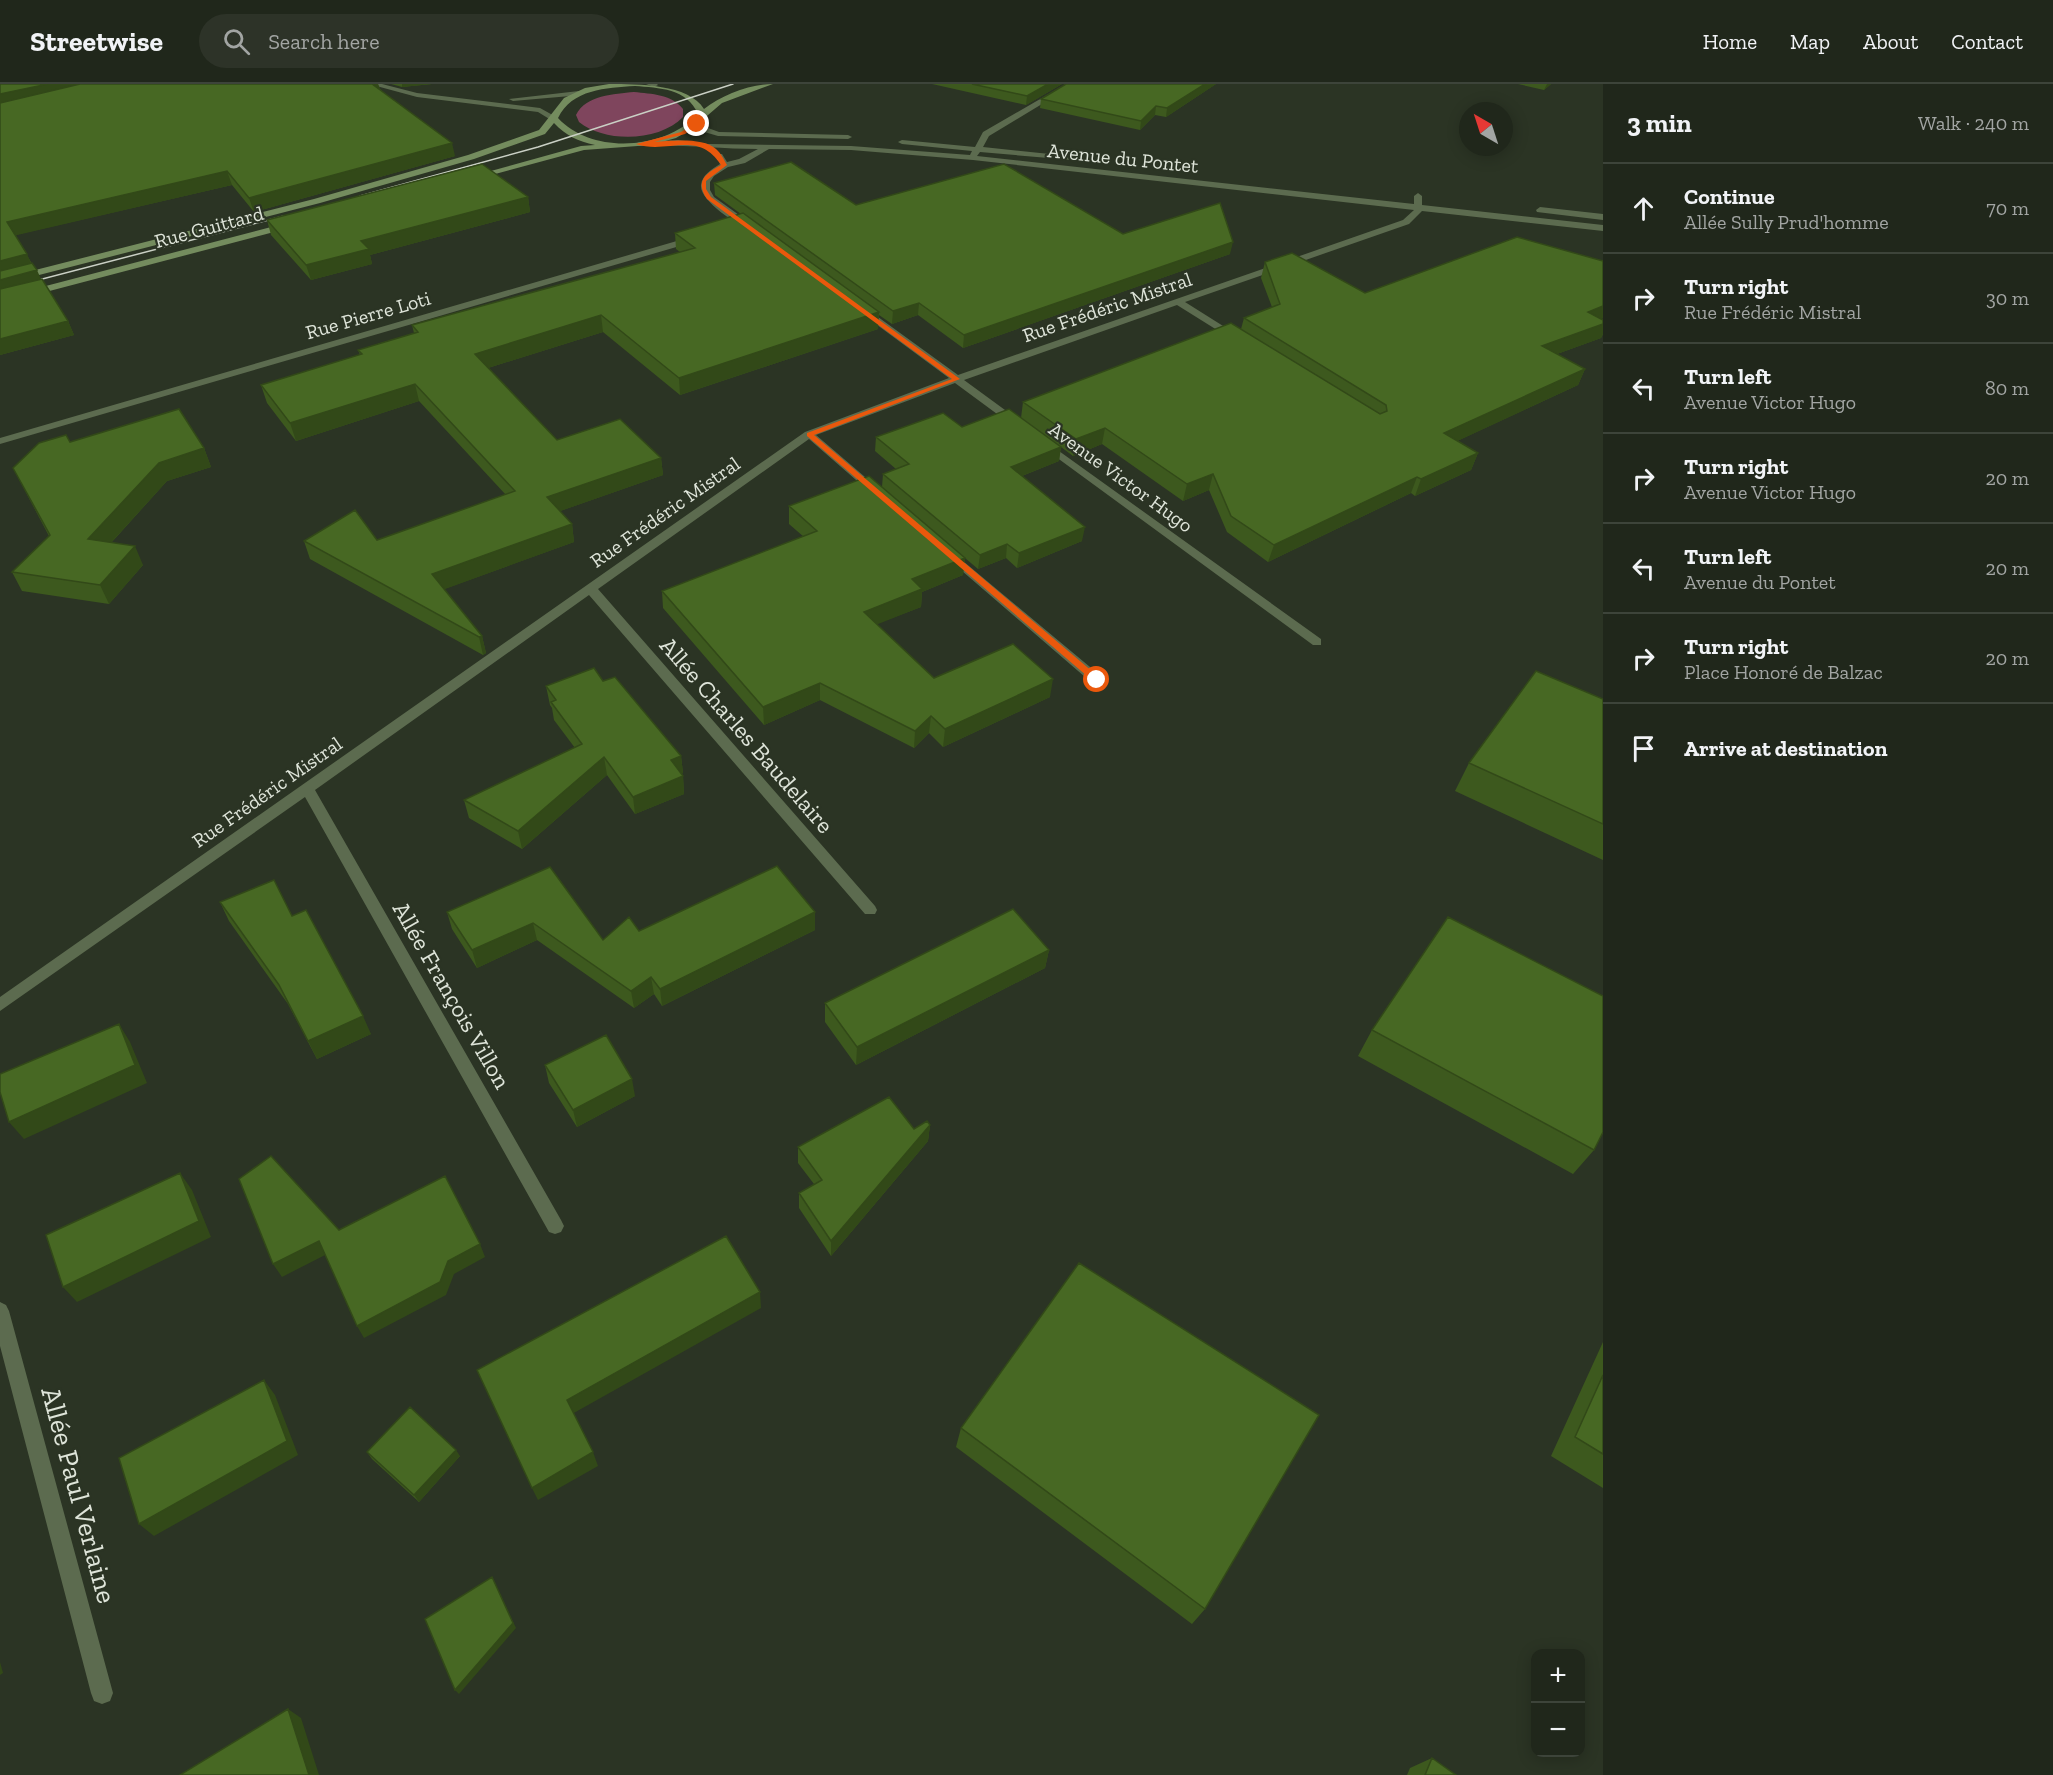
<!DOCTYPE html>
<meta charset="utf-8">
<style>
:root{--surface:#20271b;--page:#2d3328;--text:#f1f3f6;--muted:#a2a5a3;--line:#3d443a}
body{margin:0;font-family:"Zilla Slab",serif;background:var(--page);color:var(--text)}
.controls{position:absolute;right:18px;bottom:18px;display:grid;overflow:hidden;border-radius:12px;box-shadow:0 3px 15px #0003}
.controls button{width:54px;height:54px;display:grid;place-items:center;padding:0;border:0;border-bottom:2px solid var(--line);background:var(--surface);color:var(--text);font:30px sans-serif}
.compass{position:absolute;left:1459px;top:18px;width:54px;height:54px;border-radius:50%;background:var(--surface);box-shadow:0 3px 15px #0003;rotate:321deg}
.stop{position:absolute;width:18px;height:18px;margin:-14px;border:4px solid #ea580c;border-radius:50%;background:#fff}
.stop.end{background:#ea580c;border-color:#fff;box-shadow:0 2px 6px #0008}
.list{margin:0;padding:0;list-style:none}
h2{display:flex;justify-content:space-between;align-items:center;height:78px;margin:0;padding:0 24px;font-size:26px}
h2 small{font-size:20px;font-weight:400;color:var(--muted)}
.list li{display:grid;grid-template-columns:39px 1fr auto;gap:18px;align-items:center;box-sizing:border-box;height:90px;padding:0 24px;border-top:2px solid var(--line)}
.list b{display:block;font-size:22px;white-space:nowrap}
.list p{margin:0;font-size:20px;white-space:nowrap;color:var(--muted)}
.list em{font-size:20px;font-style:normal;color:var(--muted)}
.icon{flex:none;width:33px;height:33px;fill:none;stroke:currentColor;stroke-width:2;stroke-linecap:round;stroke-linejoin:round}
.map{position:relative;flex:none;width:1603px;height:1691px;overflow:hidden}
header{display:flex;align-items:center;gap:36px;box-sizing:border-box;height:84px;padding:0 30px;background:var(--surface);border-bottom:2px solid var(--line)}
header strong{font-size:28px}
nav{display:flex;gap:33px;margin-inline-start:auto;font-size:21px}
.search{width:420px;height:54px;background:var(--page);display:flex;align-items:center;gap:15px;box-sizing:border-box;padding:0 21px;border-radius:33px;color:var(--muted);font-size:22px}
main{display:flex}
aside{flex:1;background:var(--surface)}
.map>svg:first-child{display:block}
.green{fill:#7f455d}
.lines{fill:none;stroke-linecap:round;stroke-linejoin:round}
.minor{fill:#5c6b4f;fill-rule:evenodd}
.tertiary{fill:#5c6b4f;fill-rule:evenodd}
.secondary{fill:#748c5e;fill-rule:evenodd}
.tram{stroke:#cad0c5;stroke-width:1.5}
.wall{fill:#3d591e}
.shaded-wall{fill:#324918}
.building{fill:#476823;stroke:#324918;stroke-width:1.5}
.route{fill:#ea580c}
.labels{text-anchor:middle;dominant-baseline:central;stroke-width:4.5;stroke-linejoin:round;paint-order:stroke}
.far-street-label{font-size:20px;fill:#dfe5da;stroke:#2b3424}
.street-label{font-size:24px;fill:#dfe5da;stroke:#2b3424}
.near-street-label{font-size:28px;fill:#dfe5da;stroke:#2b3424}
</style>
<header>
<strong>Streetwise</strong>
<div class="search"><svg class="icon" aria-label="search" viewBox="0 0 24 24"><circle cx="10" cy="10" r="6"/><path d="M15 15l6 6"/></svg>Search here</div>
<nav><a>Home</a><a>Map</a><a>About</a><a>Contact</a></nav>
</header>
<main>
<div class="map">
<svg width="1603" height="1691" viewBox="0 0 1603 1691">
<rect width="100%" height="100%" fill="#2b3424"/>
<path class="green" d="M634,8c18,2 37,2 49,17v8c-24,25 -78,26 -104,5l-3,-7c10,-20 38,-21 58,-23z"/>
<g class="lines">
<path class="minor" d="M646,0h11l1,1 -4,2z
M1066,0h9l-86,52 -6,11 86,9 4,2 -1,2 -92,-8 -3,4 437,48v-8l4,-3 4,3v9l181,20v6l-181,-20 -13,13 -224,78 54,34v4h-6l-56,-35 -213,75 56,41v4h-8l-57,-42 -139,52 63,54v4h-8l-62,-54 -211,150 277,317 2,4 -2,4h-10l-276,-319 -274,195 246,430 3,6 -3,6 -6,2 -6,-2 -244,-435 -305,214v-14l805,-565 144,-54 -88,-65v-4h6l91,66 445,-155 11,-10 -441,-50 -122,-10 -82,-1 -24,14 -17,4 -14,9 -4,6v8l4,7 39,28 1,2 -4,3c-13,-5 -51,-30 -49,-45 1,-10 11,-16 19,-21l-4,-10h6l5,8 12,-3 19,-10c-40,0 -79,-5 -119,-3l-4,-2 4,-2 39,-2 30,4 143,2 119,9 2,-4 -70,-7 -4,-2 4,-2 73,7 8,-15z
M699,28l7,2 2,14 11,4 129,3 4,2 -4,2 -130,-3 -17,-5z
M1540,123l63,7v6l-66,-8 -1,-2z
M694,152l3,1v4l-697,203v-6z
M1045,357l276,198v6h-8l-272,-199v-4z
M951,467l151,126 1,3 -1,3h-10l-145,-125 -2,-3z
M0,1218l6,3 3,6 104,382 -3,8 -8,3 -8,-3 -3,-8 -91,-347z"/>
<path class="tertiary" d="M369,0h13l35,9 123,15 18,10 -7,2 -13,-8 -121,-15z
M579,7l3,4 -69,6 -4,-2z"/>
<path class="secondary" d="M609,0c29,0 80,0 95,25 18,-14 46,-25 69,-25l-51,19 -29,25 -17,10 -25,7 -67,5 -111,30 -4,-3 112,-31 14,-1c-17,-4 -29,-9 -41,-22l-9,11 -71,25 -154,44 -320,82v-6l314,-80 154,-44 71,-25 25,-32 21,-10zM635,2c24,2 52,2 63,28 -33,36 -106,41 -140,4 14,-29 48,-30 77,-32z
M290,138l4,3 -1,2 -293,77v-6z"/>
<path class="tram" d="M360,112l178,-49 195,-63
M0,206l284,-74"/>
</g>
<path class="wall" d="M0,0h378l2,5 75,67 -201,56 -22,-27 -217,50 26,44 27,42 6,14 -74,20z
M391,0h41l-30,3z
M932,0h130l-36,21z
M1216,0l-50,33 -11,-2 -15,15 -100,-22 1,-9z
M1518,0h33l-7,6z
M714,99l142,22 267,29 107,20 -267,94 -45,-33 -26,9 -13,-9 -1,14 -198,66 -77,-63 -115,36 69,72 104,18 2,17 -103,36 12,13 2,18 -130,47 38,47 4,17 -3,2 -173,-96 -6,-18 73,-1 129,-45 -87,-94 -123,40 -29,-38 -6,-18 99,-30 -2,-5 56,-17 -2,-8 268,-73 -4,-3 -1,-16 66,-19 -26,-19z
M528,113l2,15 -160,43 2,9 -61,16 -40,-45 -4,-15z
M1603,177v57l-2,1 2,1v14l-2,4 -44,16 28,15 -7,16 -121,56 21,12 -7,17 -56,26 -4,-3 -143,69 -41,-30 -18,-42 -26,11 -81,-57 -29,12 -12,-9 -2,14 -37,15 60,65 -65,27 -11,-10 -28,11 -13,-11 -2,17 -41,17 -1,15 -45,17 58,54 116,19 -107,50 -14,-14 -15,15 -94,-48 -56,25 -101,-117 -1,-17 142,-54 -15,-13v-18l93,-19 1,-13 13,-5 -21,-18 1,-14 86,-10 59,-9 2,-16 218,-73 3,-11 28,-11 -11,-29 4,-16 100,31z
M70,358l134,6 7,19 -44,14 -56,62 32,22 -34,39 -87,-13 -10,-19 37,-36 -36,-68z
M603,597l78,75 2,17 -2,1 2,2 1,18 -49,20 -28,-39 -85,74 -53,-31 -5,-18 111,-52 -21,-28 -2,-12 -2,-3 -4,-19z
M1603,615v161l-148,-69 14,-28z
M550,783l53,73 36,-9 176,-1 -153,76 -8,-12 -20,14 -97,-68 -60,28 -25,-39 -5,-17z
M220,818l151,132 -54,25 -29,-55 -59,-83z
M1049,866l-4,18 -189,97 -31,-43v-19z
M1372,946l222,120 -21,24 -215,-118z
M545,981l90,31 -58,31 -28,-44z
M930,1041l-2,16 -97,115 -32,-48v-15l15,-9 -16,-21v-16l116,-18z
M1603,1258v146l-52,-32z
M961,1344l244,181 -13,15 -236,-177z
M367,1368l93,4 -41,46 -47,-43z
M1432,1674l24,17h-49l3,-7z"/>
<path class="shaded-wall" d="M48,0h66l-114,25v-15z
M364,0h14l2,5z
M402,0h30l-30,3z
M1048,0h14l-36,21 1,-9z
M1205,0h11l-50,33 1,-9z
M1547,0h4l-7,6z
M1156,22l-1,9 -15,15 1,-9z
M452,59l3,13 -201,56 -5,-14z
M227,87l5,14 -219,51 -6,-14z
M528,113l2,15 -160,43 2,9 -61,16 -5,-15 55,-24z
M1233,158l-3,12 -267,94 1,-13z
M27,170l6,14 -33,9v-16z
M37,186l6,14 -43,12v-16z
M919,219l-1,12 -26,9 1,-13z
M1603,222v12l-22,10 7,-16z
M879,228l-1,17 -198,66 -1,-17z
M601,231l2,17 -125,39 -3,-17z
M68,237l6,14 -74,20v-16z
M1603,240v10l-2,4 -66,24 7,-16z
M1585,285l-7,16 -140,65 6,-17z
M415,300l4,17 -123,40 -6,-18z
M1105,344l-3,16 -29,12 3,-17z
M1061,363l-2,14 -50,20 2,-14z
M204,364l7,19 -44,14 -70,77 -9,-19 71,-76z
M1478,369l-7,17 -56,26 6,-17z
M661,374l2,17 -114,40 -2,-18z
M1213,390l-4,16 -26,11 4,-17z
M1417,393l-6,16 -143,69 6,-17z
M572,440l2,18 -137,50 -5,-18z
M1085,443l-3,14 -65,27 2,-15z
M1007,460l-1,14 -28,11 2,-14z
M135,462l8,19 -34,39 -9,-19z
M965,474l-2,17 -41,17 -1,15 -58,23 1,-18 48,-33z
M482,552l4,17 -3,2 -4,-18z
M1053,595l-3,18 -107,50 2,-18z
M820,599v17l-56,25 -1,-18z
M931,632l-2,17 -15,15 1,-17z
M681,672l2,17 -10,5 -2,-18z
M604,673l3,18 -85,74 -4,-18z
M683,692l1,18 -49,20 -2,-17z
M815,828v18l-153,76 -2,-17z
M533,839l4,17 -60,28 -5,-18z
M1049,866l-4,18 -189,97 1,-18z
M651,893l3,17 -20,14 -3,-17z
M363,932l8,18 -54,25 -9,-18z
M119,940l11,18 17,41 -123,56 -15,-17z
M632,995l3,17 -58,31 -4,-17z
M930,1041l-2,16 -97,115v-15z
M180,1089l12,17 19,47 -134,65 -14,-15z
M319,1157l8,13 -45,23 -9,-13z
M480,1160l5,13 -31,17 -8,21 -82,43 -7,-12 91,-65z
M760,1208l1,16 -189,106 -5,-14z
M264,1296l11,15 23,60 -144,81 -15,-12z
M456,1366l4,6 -41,46 -5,-7z
M593,1368l5,14 -60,34 -6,-12z
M492,1493l3,6 21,45 -57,66 -4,-4z
M0,1578l3,11 -3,2z
M288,1625l13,9 18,57h-10z"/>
<path class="building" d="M0,0h48l-48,10z
M80,0h292l80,59 -203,55 -22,-27 -220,51 20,32 -27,7v-158z
M972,0h76l-21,12z
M1066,0h139l-38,24 -11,-2 -15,15 -100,-22z
M791,78l65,43 148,-41 119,70 97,-31 13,39 -269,93 -45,-32 -26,8 -179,-128z
M482,80l46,33 -167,44 8,8 -63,16 -39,-45z
M743,129l136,99 -200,66 -78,-63 -126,39 82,86 63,-21 41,39 -114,39 25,27 -140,50 50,62 -3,1 -175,-96 51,-31 22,30 138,-49 -100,-107 -125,39 -29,-38 101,-31 -4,-4 60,-18 -6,-7 283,-77 -20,-15z
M1517,153l86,24v45l-15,6 15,8v4l-61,22 43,23 -141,64 34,20 -57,26 -4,-2 -143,68 -43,-29 -18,-42 -26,10 -82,-56 -29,11 -53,-37 208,-79 149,91 7,-3 -1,-6 -142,-87 36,-14 -15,-42 27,-9 73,40z
M32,179l5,7 -37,10v-9z
M42,195l26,42 -68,18v-50z
M179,325l25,39 -45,15 -71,76 47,7 -35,39 -88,-13 38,-37 -37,-67 26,-25 27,-8 4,7z
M1009,325l52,38 -50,20 74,60 -66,26 -12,-9 -27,11 -97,-81 26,-10 -33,-27 67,-24 19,14z
M869,392l96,82 -53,21 10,10 -58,23 70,66 79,-34 40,35 -108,50 -14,-13 -16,15 -95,-48 -57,24 -101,-116 155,-60 -28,-25z
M594,584l9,13 12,-4 66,79 -10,4 12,16 -50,21 -29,-40 -86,74 -54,-31 118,-56 -31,-42 5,-2 -10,-14z
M1536,587l67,28v125l-134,-61z
M777,782l38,46 -155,77 -9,-12 -20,14 -98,-68 -61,27 -25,-38 103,-45 53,73 26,-23 10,14z
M274,796l18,36 14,-6 57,106 -55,25 -29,-56 -59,-83z
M1013,825l36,41 -192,97 -32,-44z
M1448,833l155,79v136l-9,18 -222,-120z
M119,940l16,41 -126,57 -9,-30v-18z
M606,951l26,44 -59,31 -28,-45z
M889,1013l25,32 13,-8 3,4 -99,116 -32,-48 23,-13 -24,-33z
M271,1072l68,74 106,-54 35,68 -32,17 -8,21 -83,44 -38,-85 -46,23 -34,-85z
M180,1089l19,48 -136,66 -17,-52z
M726,1152l34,56 -193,108 26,52 -61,36 -55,-118z
M1079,1179l240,152 -114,194 -244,-181z
M1603,1291v79l-28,-17z
M264,1296l23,61 -148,83 -20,-66z
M410,1323l46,43 -42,45 -47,-43z
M492,1493l21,46 -58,67 -30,-71z
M288,1625l21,66h-129z
M1432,1674l24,17h-31z"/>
<path class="route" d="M695,39l4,1 -14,10 -31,8c17,-1 49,-5 62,7 5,4 8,11 11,16l-21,16v8l5,8 249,182 -146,56 286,243v4h-6l-287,-246v-3l145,-54 -245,-180c-12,-18 -2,-25 14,-34 -23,-36 -54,-10 -85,-21l45,-12z"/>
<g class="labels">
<g class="far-street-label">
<text transform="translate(1123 74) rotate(6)">Avenue du Pontet</text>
<text transform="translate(209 143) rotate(-15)">Rue Guittard</text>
<text transform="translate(1107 223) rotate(-19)">Rue Frédéric Mistral</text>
<text transform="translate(368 231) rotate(-16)">Rue Pierre Loti</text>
<text transform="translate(1121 393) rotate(36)">Avenue Victor Hugo</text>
<text transform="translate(665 428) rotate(-35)">Rue Frédéric Mistral</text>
<text transform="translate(267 708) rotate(-35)">Rue Frédéric Mistral</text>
</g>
<g class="street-label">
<text transform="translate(747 651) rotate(49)">Allée Charles Baudelaire</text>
<text transform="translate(452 911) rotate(60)">Allée François Villon</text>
</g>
<g class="near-street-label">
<text transform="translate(79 1411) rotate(75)">Allée Paul Verlaine</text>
</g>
</g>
</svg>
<div class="controls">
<button>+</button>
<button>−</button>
</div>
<svg class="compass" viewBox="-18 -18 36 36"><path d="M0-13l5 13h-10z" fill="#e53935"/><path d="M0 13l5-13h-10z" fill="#a2a5a3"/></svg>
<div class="stop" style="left:1097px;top:596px"></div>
<div class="stop end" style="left:697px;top:40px"></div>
</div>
<aside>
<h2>3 min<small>Walk · 240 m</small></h2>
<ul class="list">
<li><svg class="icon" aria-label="ahead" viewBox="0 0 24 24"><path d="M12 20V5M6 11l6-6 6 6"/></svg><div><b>Continue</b><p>Allée Sully Prud'homme</p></div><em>70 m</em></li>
<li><svg class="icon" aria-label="right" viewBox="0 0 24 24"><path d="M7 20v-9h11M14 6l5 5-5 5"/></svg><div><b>Turn right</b><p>Rue Frédéric Mistral</p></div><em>30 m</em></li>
<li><svg class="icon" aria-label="left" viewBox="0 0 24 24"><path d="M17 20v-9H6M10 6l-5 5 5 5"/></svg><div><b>Turn left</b><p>Avenue Victor Hugo</p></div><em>80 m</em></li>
<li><svg class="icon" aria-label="right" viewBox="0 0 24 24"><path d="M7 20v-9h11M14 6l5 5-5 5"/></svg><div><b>Turn right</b><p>Avenue Victor Hugo</p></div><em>20 m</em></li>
<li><svg class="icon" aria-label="left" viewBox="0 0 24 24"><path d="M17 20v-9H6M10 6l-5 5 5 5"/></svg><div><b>Turn left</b><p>Avenue du Pontet</p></div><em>20 m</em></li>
<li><svg class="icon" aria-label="right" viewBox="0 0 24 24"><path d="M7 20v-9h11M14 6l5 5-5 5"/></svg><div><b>Turn right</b><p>Place Honoré de Balzac</p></div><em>20 m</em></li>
<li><svg class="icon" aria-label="arrive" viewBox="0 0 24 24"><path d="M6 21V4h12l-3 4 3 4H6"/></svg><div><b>Arrive at destination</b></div></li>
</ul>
</aside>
</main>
